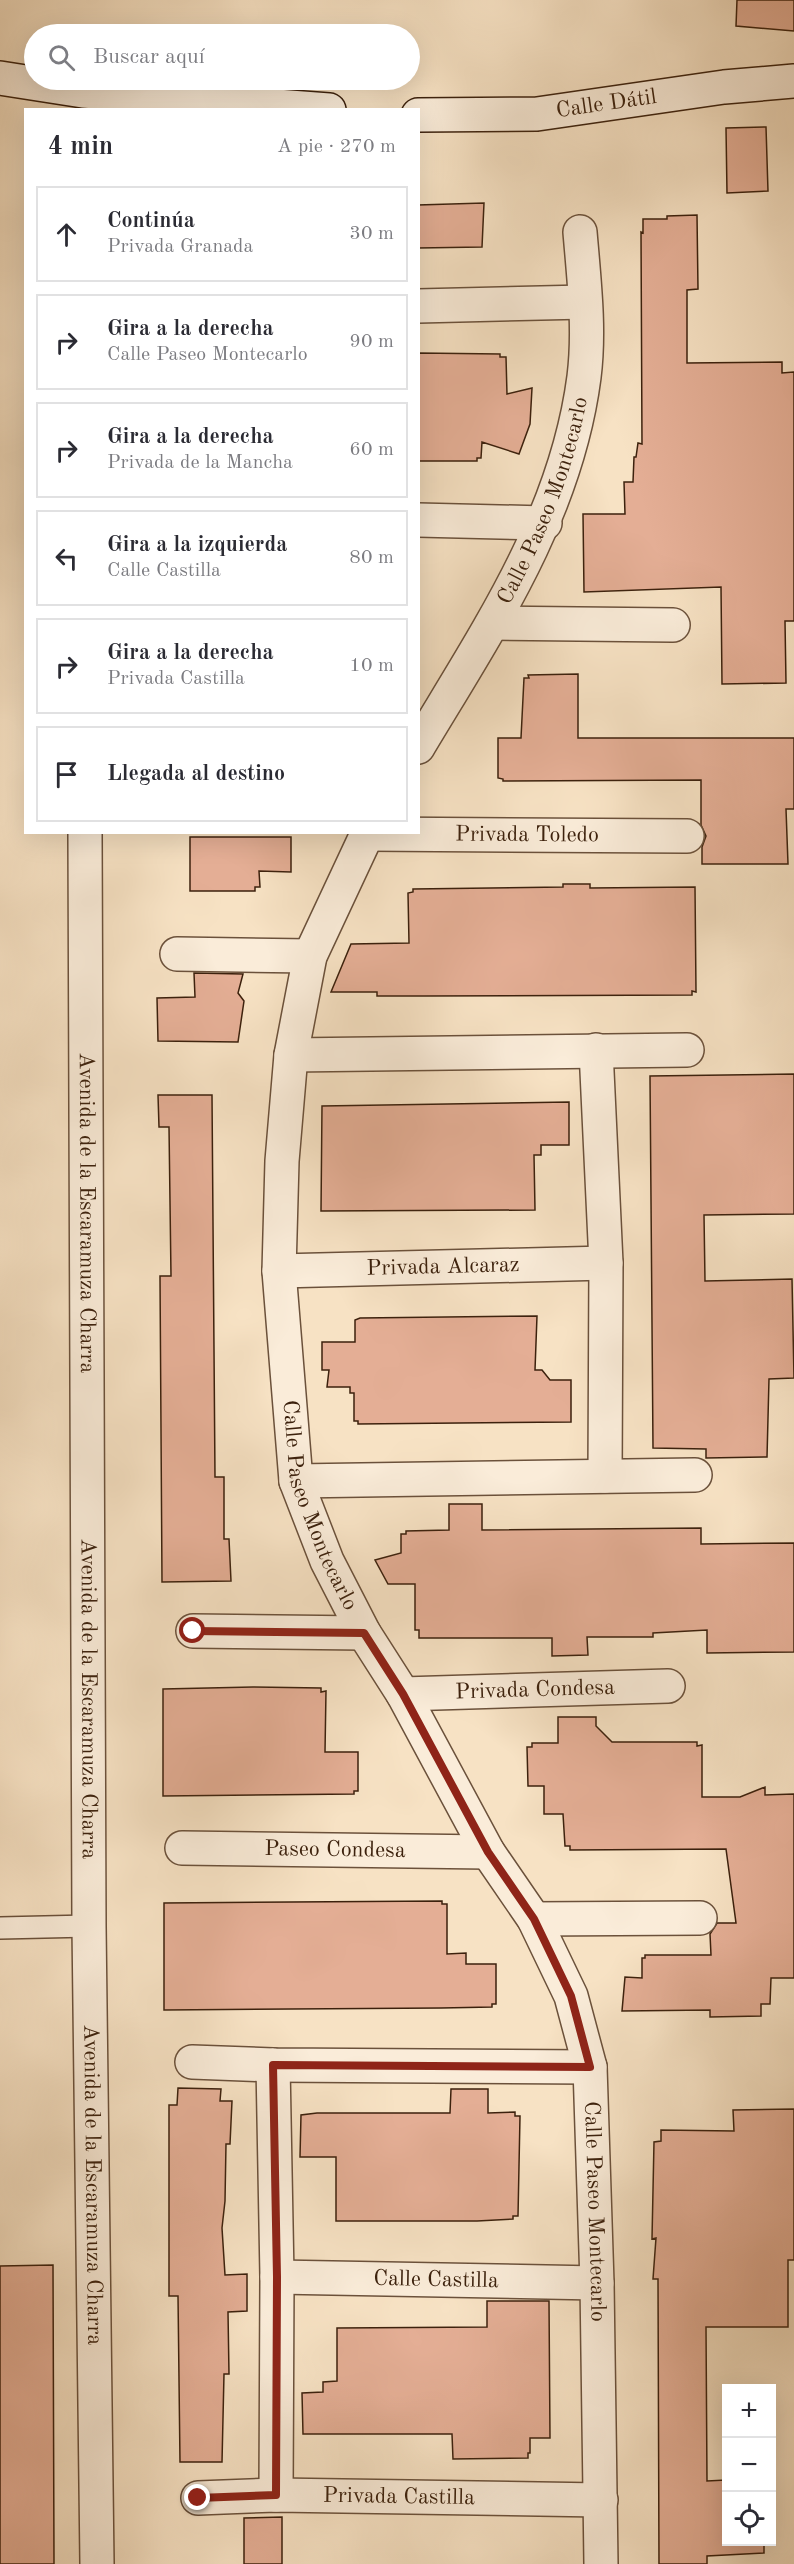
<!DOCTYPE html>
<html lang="es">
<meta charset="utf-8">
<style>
:root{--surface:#fff;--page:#f2f2f3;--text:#2b2b33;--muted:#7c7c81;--line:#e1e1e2}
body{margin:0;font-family:"Old Standard TT",serif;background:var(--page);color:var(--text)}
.controls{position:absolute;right:18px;bottom:18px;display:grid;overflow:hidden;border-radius:0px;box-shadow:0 6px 24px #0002}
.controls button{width:54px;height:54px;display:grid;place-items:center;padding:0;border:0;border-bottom:2px solid var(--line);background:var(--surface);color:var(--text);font:30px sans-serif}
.stop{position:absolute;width:18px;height:18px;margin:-14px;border:4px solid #8f2418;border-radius:50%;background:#fff}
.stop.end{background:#8f2418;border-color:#fff;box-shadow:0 2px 6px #0008}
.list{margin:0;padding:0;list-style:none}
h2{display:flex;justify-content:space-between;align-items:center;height:78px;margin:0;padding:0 24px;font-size:26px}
h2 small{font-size:20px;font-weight:400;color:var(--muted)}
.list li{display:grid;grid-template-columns:39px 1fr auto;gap:18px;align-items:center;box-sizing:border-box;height:96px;margin:0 12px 12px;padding:0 12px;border:2px solid var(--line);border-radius:0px}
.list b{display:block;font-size:22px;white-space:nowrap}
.list p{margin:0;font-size:20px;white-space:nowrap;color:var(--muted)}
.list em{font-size:20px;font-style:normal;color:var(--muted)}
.icon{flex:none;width:33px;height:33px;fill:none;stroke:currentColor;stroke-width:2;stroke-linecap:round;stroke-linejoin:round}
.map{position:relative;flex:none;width:794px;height:2564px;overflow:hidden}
.search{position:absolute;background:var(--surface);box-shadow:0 6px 24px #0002;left:24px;top:24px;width:396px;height:66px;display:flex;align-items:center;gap:15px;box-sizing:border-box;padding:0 21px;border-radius:33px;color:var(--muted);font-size:22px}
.panel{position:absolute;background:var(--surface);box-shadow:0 6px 24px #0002;left:24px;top:108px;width:396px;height:726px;border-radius:0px}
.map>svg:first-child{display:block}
.building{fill:#e4ae95;stroke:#3c210d;stroke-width:1.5}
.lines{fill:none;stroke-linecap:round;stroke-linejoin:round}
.lane-casing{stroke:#6b513b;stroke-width:24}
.street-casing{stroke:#6b513b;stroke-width:36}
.secondary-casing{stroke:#3c210d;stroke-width:36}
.lane{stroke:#faecd9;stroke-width:21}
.street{stroke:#faecd9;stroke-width:33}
.secondary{stroke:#faecd9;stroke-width:33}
.route{stroke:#8f2418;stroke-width:8}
.labels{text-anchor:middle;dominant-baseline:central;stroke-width:4.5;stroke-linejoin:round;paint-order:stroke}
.street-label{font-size:22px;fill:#3c210d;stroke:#faecd9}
</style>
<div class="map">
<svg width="794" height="2564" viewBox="0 0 794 2564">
<rect width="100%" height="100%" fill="#f7e2c4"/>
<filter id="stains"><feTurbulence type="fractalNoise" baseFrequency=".00333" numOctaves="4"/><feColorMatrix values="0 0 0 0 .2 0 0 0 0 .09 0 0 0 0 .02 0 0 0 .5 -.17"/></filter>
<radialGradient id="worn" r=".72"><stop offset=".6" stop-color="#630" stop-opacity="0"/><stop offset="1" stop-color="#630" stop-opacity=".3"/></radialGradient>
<path class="building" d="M737,0h57v31l-58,-5z
M766,127l2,64 -41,2 -1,-65z
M484,203l-2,44 -64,1v-43z
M697,215l1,74 -11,1v73l95,-1v11l12,-1v249h-9l1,62 -64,1 -1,-97 -137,5 -1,-78h42l-1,-32h9l1,-25h2l2,-14 4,1 -1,-212 2,1v-14h24v-3z
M418,353l82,1v3h6l1,37 25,-6 -2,36 -11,30 -37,-12 -1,16h-4v3h-59z
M578,674v64h216v71h-8l2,55h-86v-17l4,-11 -5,-11v-45l-198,1v-2l-5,-1v-40h23l3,-60h5l-1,-3z
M190,837h101v35l-32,-1 1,16h-5v4h-65z
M563,884h27v4l105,-1 1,105 -4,-1v4l-267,1h-48v-4h-46l20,-48 58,-1 -1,-50 5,-1v-3l150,-2z
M194,973l49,1 -5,19 6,8 -6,41 -80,-1 -1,-43 38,-1z
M794,1074v140l-90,1 1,66 87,-2 2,99 -25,1 -2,78 -61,1v-9l-53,-1 -3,-372z
M158,1095h54l3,382h9v62h5l2,42 -69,1 -2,-306h11l-2,-149h-10z
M569,1102v43h-28v10h-7l1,55 -214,1 1,-105z
M537,1316l-2,54h7l8,10h21v42l-213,2v-3h-4v-28h-4v-6h-23l2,-17h-7v-28h33v-22l5,-2z
M449,1504h33v26l219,-2v16l93,-1v109l-87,1v-23l-54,3v4h-66l1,18 -36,1v-18h-133v-8h-4v-46h-27l-13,-24 26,-7v-19h5v-3l43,-1z
M253,1687l68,1v4l5,-1 -1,61h33v39h-4v3l-191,2v-107z
M558,1717h38v9l16,16h85v4l5,-1v52h38l25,-10v8l29,-1v184h-23l-1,26h-9v12l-51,1v-7l-88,1 3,-34 17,1v-20h3v-3h66l-1,-21 7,-11h19l-10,-74 -156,1v-4h-5l-2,-32h-19v-28h-16l-1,-39h5v-4h26z
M442,1901v3h5v50l19,-1v11h30v40h-4v3l-51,1 -277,2v-107z
M178,2088l43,1 -1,12h12l-2,43h-4l-1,57 -3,27 3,47 22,-1v37l-19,1 1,62h-5l-2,88h-42l-2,-166h-9v-191h8z
M451,2089h37v24l27,-1v4h5l-2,100h-5v3l-36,2h-141v-64h-36l1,-42 16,-2h133z
M794,2109v151h-6v67h-82l1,154 19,-1v61h38v12l-57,3v8h-48l-1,-285h-5l3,-41 -4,1 2,-97 7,-1v-11l73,1 -1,-21z
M53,2265l1,299h-54v-298z
M487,2301h62l1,137h-20v15h-2v5l-75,1 -1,-25h-149l-1,-41 21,-1v-10l14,-1v-53l150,-1z
M282,2517v47h-38v-46z"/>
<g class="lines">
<g class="lane-casing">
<path id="lane" d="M0,1928l89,-2"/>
</g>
<g class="street-casing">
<g id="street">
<path d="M418,306l167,-4"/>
<path d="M418,520l127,3"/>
<path d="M493,623l180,2"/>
<path id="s1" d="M418,747c70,-117 148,-231 166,-370 6,-47 0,-97 -4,-145"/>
<path id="s2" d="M85,832l4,1094 8,638"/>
<path id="s3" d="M368,832l-58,124 -19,99 -9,106 -3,110 17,210 31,80 37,72 39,61 85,158 46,67 37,77 19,71 7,216 4,281"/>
<path id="s4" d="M367,834l320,2"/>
<path d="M177,954l133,2"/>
<path d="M596,1050l10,213 -1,213"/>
<path d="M291,1055l396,-5"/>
<path id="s5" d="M279,1271l327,-8"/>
<path d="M296,1481l399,-6"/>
<path d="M193,1631l171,2"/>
<path id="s6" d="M403,1694l265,-8"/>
<path id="s7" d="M182,1848l306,4"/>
<path d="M534,1919l166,-1"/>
<path d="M192,2062l81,3 317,2"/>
<path d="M273,2065l4,212 -1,218"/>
<path id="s8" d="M277,2277l320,6"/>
<path id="s9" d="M198,2498l78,-3 325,5"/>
</g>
</g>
<g class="secondary-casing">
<g id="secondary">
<path d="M0,78l83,13 246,19"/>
<path id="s10" d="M418,115l119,-1 187,-27 70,-6"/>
</g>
</g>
<use href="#lane" class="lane"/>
<use href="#street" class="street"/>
<use href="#secondary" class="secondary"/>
</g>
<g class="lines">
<path class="route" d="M193,1631l171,2 39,61 85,158 46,67 37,77 19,71 -317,-2 4,212 -1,218 -78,3"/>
</g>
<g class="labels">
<g class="street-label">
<text stroke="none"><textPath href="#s10" startOffset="189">Calle Dátil</textPath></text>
<text stroke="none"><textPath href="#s1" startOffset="278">Calle Paseo Montecarlo</textPath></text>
<text stroke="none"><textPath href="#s4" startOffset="160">Privada Toledo</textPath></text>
<text stroke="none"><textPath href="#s2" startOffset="381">Avenida de la Escaramuza Charra</textPath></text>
<text stroke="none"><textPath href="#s5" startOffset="164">Privada Alcaraz</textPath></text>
<text stroke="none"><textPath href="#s3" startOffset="694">Calle Paseo Montecarlo</textPath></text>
<text stroke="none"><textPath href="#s6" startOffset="132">Privada Condesa</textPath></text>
<text stroke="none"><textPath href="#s2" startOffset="867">Avenida de la Escaramuza Charra</textPath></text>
<text stroke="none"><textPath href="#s7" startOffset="153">Paseo Condesa</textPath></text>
<text stroke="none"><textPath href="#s2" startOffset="1353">Avenida de la Escaramuza Charra</textPath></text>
<text stroke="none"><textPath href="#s3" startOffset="1468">Calle Paseo Montecarlo</textPath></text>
<text stroke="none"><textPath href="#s8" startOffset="159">Calle Castilla</textPath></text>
<text stroke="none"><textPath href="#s9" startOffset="201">Privada Castilla</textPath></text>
</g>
</g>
<rect width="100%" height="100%" filter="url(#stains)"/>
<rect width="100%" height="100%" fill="url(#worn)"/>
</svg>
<div class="controls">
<button>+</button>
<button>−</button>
<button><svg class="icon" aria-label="locate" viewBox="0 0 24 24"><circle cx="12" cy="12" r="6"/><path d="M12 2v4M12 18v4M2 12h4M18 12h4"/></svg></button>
</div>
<div class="stop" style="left:193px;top:1631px"></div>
<div class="stop end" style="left:198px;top:2498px"></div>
<div class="search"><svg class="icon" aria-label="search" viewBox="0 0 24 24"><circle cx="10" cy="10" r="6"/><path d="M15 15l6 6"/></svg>Buscar aquí</div>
<section class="panel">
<h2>4 min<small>A pie · 270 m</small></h2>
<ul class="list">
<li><svg class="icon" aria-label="ahead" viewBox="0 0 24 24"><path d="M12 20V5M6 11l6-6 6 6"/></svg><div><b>Continúa</b><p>Privada Granada</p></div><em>30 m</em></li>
<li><svg class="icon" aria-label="right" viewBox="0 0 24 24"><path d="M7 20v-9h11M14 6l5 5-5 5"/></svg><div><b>Gira a la derecha</b><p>Calle Paseo Montecarlo</p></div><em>90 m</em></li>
<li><svg class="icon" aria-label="right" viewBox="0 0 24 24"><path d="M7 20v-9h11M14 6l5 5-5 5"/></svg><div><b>Gira a la derecha</b><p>Privada de la Mancha</p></div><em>60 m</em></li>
<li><svg class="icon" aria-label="left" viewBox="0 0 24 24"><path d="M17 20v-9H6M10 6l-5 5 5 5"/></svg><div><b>Gira a la izquierda</b><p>Calle Castilla</p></div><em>80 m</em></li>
<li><svg class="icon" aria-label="right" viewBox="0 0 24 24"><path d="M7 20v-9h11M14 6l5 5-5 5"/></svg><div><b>Gira a la derecha</b><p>Privada Castilla</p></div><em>10 m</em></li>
<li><svg class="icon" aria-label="arrive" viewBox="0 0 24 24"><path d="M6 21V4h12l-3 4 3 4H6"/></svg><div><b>Llegada al destino</b></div></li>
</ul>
</section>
</div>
